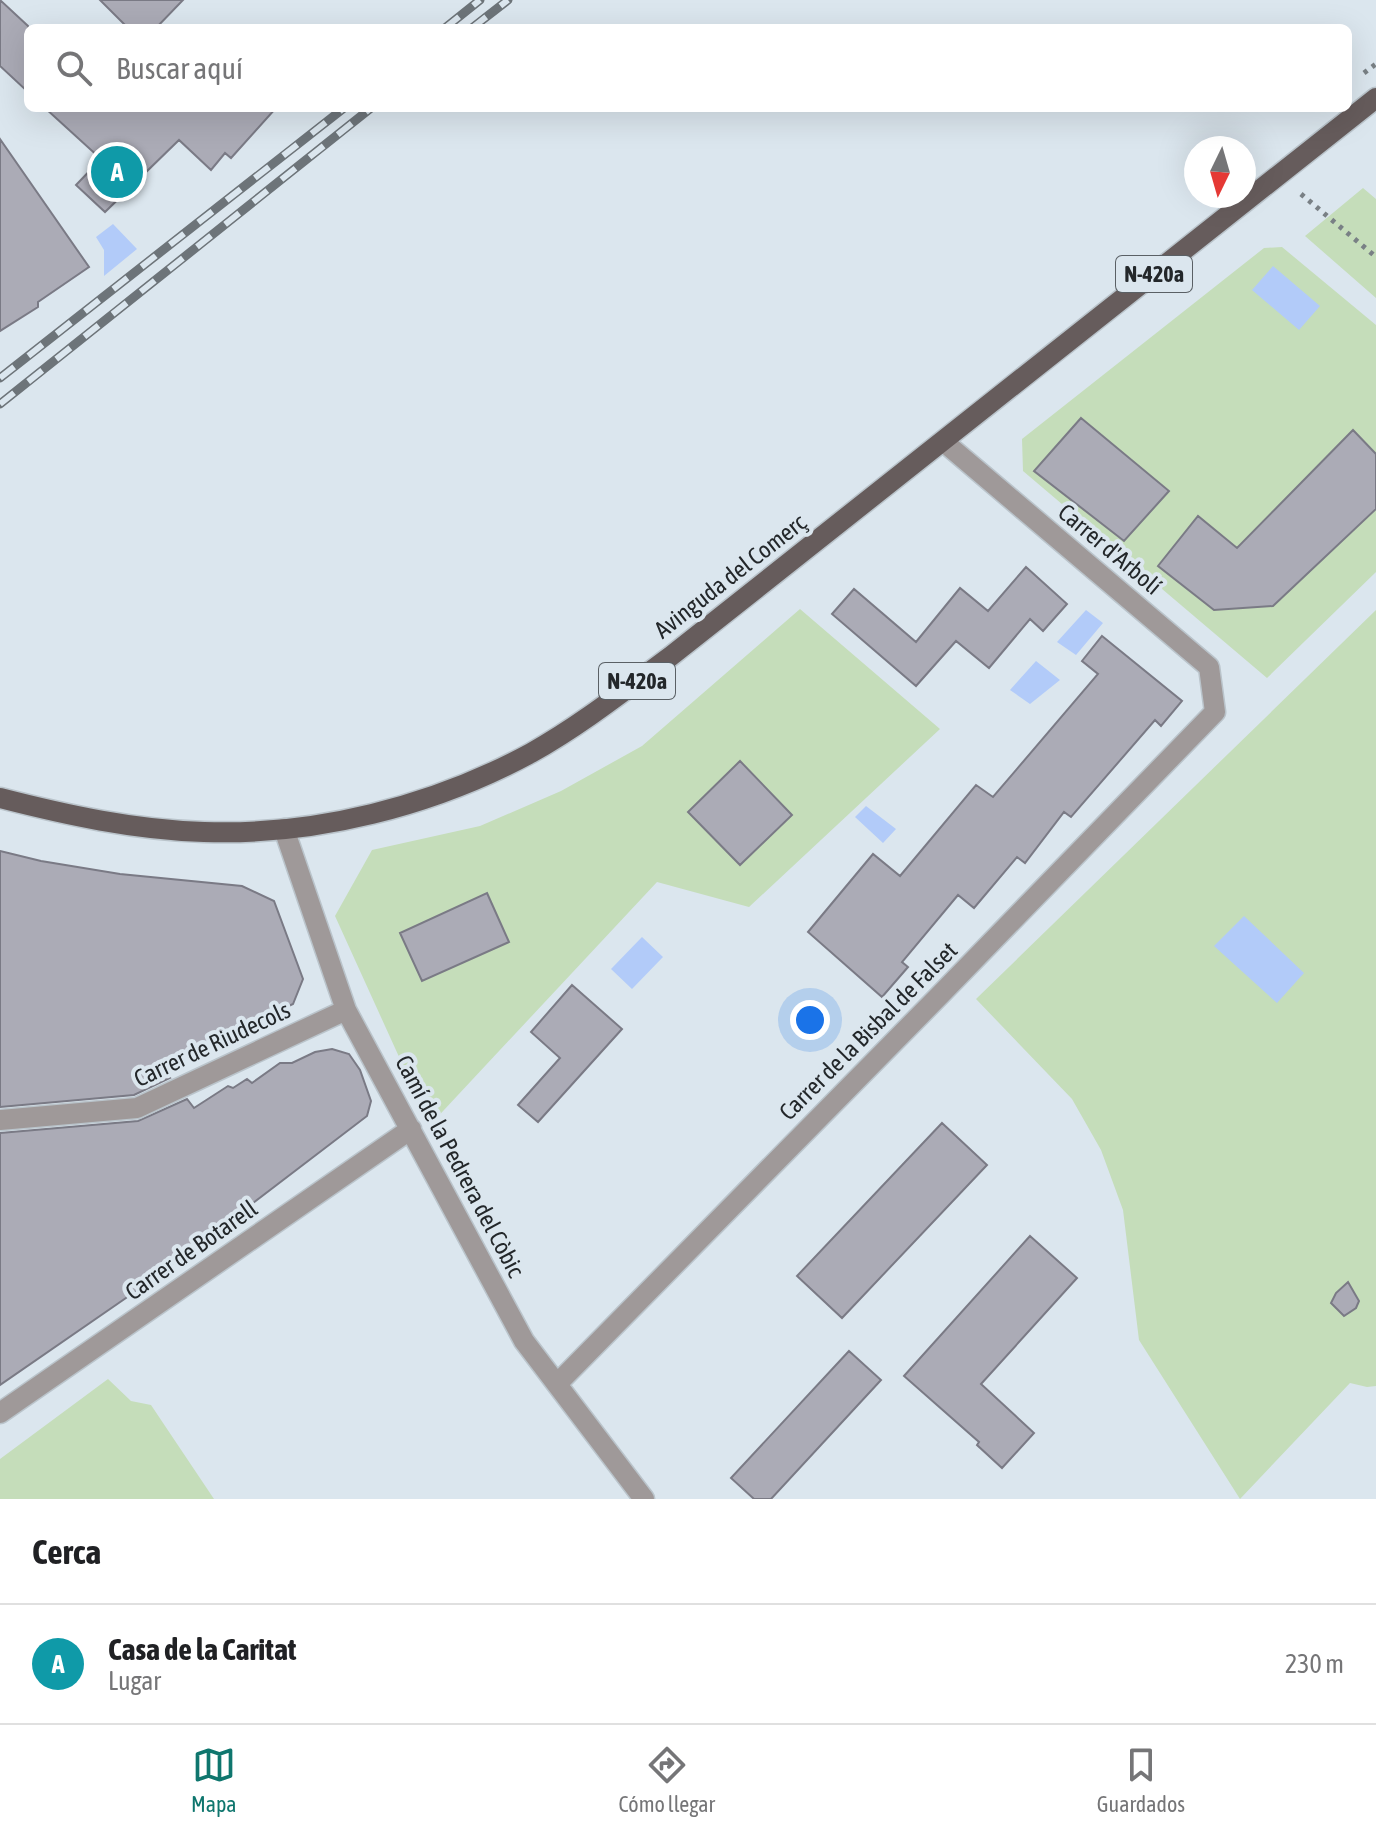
<!DOCTYPE html>
<html lang="es">
<meta charset="utf-8">
<style>
:root{--surface:#fff;--page:#f6f6f6;--text:#202124;--muted:#757577;--line:#e0e0e0;--accent:#0f766e}
body{margin:0;font-family:"Asap Condensed",sans-serif;background:var(--page);color:var(--text)}
.compass{position:absolute;left:1184px;top:136px;width:72px;height:72px;border-radius:50%;background:var(--surface);box-shadow:0 8px 32px #0002;rotate:185deg}
.you{position:absolute;left:810px;top:1020px;width:28px;height:28px;margin:-20px;border:6px solid #fff;border-radius:50%;background:#1a73e8;box-shadow:0 0 0 12px #1a73e833}
.badge{display:grid;place-items:center;width:52px;height:52px;border-radius:50%;background:var(--accent);color:#fff;font-size:26px;font-weight:700}
.pin{position:absolute;translate:-50% -50%;border:4px solid #fff;box-shadow:0 2px 8px #0006}
.list{margin:0;padding:0;list-style:none}
h2{display:flex;justify-content:space-between;align-items:center;height:104px;margin:0;padding:0 32px;font-size:34px}
h2 small{font-size:26px;font-weight:400;color:var(--muted)}
.list li{display:grid;grid-template-columns:52px 1fr auto;gap:24px;align-items:center;box-sizing:border-box;height:120px;padding:0 32px;border-top:2px solid var(--line)}
.list b{display:block;font-size:30px;white-space:nowrap}
.list p{margin:0;font-size:26px;white-space:nowrap;color:var(--muted)}
.list em{font-size:26px;font-style:normal;color:var(--muted)}
.icon{flex:none;width:44px;height:44px;fill:none;stroke:currentColor;stroke-width:2;stroke-linecap:round;stroke-linejoin:round}
.map{position:relative;flex:none;width:1376px;height:1499px;overflow:hidden}
.search{position:absolute;background:var(--surface);box-shadow:0 8px 32px #0002;left:24px;right:24px;top:24px;height:88px;display:flex;align-items:center;gap:20px;box-sizing:border-box;padding:0 28px;border-radius:12px;color:var(--muted);font-size:30px}
.sheet{height:224px;background:var(--surface)}
nav{display:flex;justify-content:space-around;align-items:center;box-sizing:border-box;height:112px;border-top:2px solid var(--line);background:var(--surface);font-size:22px;color:var(--muted)}
nav a{display:grid;justify-items:center;gap:4px}
nav .on{color:var(--accent)}
.map>svg:first-child{display:block}
.green{fill:#c5ddba}
.water{fill:#b2cbf9}
.building{fill:#ababb6;stroke:#7a7a85;stroke-width:2}
.lines{fill:none;stroke-linecap:round;stroke-linejoin:round}
.minor-casing{stroke:#bac4cb;stroke-width:23}
.major-casing{stroke:#bac4cb;stroke-width:23}
.path{stroke:#798085;stroke-width:5;stroke-dasharray:4 6;stroke-linecap:butt}
.minor{stroke:#9f9999;stroke-width:20}
.major{stroke:#665c5c;stroke-width:20}
.rail-casing{stroke:#6d7479;stroke-width:9}
.rail{stroke:#dbe6ee;stroke-width:6;stroke-dasharray:18;stroke-linecap:butt}
.labels{text-anchor:middle;dominant-baseline:central;stroke-width:8;stroke-linejoin:round;paint-order:stroke}
.shield{fill:#dbe6ee;stroke:#5a6065;stroke-width:2}
.shield-label{font-size:22px;font-weight:bold;fill:#23272a}
.street-label{font-size:24px;fill:#23272a;stroke:#dbe6ee}
</style>
<div class="map">
<svg width="1376" height="1499" viewBox="0 0 1376 1499">
<rect width="100%" height="100%" fill="#dbe6ee"/>
<path class="green" d="M1363,188l13,11v99l-71,-62z
M1282,247l94,78v247l-109,106 -244,-207 -1,-32 242,-191z
M800,609l140,120 -191,178 -92,-25 -227,243 -95,-209 37,-66 108,-24 81,-35 81,-45z
M1376,610v776l-9,1 -17,-4 -110,116 -101,-159 -16,-130 -22,-60 -29,-51 -96,-100z
M108,1379l23,22 20,4 63,94h-214v-40z"/>
<path class="water" d="M113,224l24,25 -33,27v-26l-8,-13z
M1273,266l47,40 -21,24 -47,-40z
M1086,610l17,13 -27,32 -19,-13z
M1036,661l24,19 -30,24 -20,-14z
M866,806l30,23 -13,14 -28,-26z
M1244,916l60,57 -27,30 -63,-57z
M642,937l21,20 -31,32 -21,-20z"/>
<path class="building" d="M0,0l28,26v66l-28,-26z
M100,0h83l-27,28h-28z
M45,108h231l-45,50 -6,-5 -14,17 -32,-30 -74,72 -29,-27 25,-26z
M0,139l89,128 -51,35v5l-38,24z
M1081,418l88,73 -45,50 -90,-70z
M1353,430l23,24v55l-103,97 -59,4 -56,-44 40,-50 39,32z
M1026,567l41,37 -24,27 -13,-12 -41,49 -33,-27 -40,45 -84,-72 22,-25 62,53 44,-54 28,23z
M1102,636l80,65 -21,25 -6,-6 -84,97 -7,-5 -39,51 -8,-6 -43,51 -16,-13 -56,67 6,5 -26,30 -74,-65 65,-78 27,22 76,-91 17,12 105,-123 -16,-13z
M740,761l52,54 -52,50 -52,-53z
M0,851l41,10 79,13 122,12 32,15 29,78 -10,25 -132,63 9,11 -36,17 -134,12z
M487,893l22,49 -87,39 -22,-48z
M572,985l50,44 -84,93 -20,-17 42,-47 -29,-26z
M332,1049l17,5 11,16 11,31 -4,15 -215,164 -152,105v-252l138,-12 49,-22 7,9 34,-22 5,2 14,-9 5,4 28,-20h12l23,-11z
M942,1123l45,42 -145,153 -45,-42z
M1030,1236l47,42 -96,106 53,49 -32,35 -25,-23 2,-3 -75,-66z
M1348,1282l11,19 -3,7 -12,8 -13,-13 5,-10z
M849,1351l32,29 -110,119h-17l-23,-21z"/>
<g class="lines">
<g class="minor-casing">
<path id="minor" d="M284,829l62,181 178,331 120,158
M0,1120l137,-12 209,-98
M557,1384l383,-389 275,-283 -6,-45 -265,-225
M0,1413l411,-284"/>
</g>
<g class="major-casing">
<path id="major" d="M0,798c66,17 135,32 204,34 111,4 229,-26 327,-79 50,-28 94,-63 140,-97l705,-558"/>
</g>
<path class="path" d="M1364,73l12,-9
M1301,194l75,63"/>
<use href="#minor" class="minor"/>
<use href="#major" class="major"/>
<g class="rail-casing">
<path id="rail" d="M445,28l35,-28
M472,28l36,-28
M0,378l344,-270
M0,404l371,-296"/>
</g>
<use href="#rail" class="rail"/>
</g>
<g class="labels">
<g class="shield">
<rect x="1116" y="256" width="76" height="36" rx="6"/>
<rect x="599" y="663" width="76" height="36" rx="6"/>
</g>
<g class="shield-label">
<text x="1154" y="274">N-420a</text>
<text x="637" y="681">N-420a</text>
</g>
<g class="street-label">
<text transform="translate(1110 549) rotate(40)">Carrer d'Arbolí</text>
<text transform="translate(730 576) rotate(-38)">Avinguda del Comerç</text>
<text transform="translate(868 1031) rotate(-45)">Carrer de la Bisbal de Falset</text>
<text transform="translate(212 1044) rotate(-25)">Carrer de Riudecols</text>
<text transform="translate(460 1166) rotate(62)">Camí de la Pedrera del Còbic</text>
<text transform="translate(191 1250) rotate(-35)">Carrer de Botarell</text>
</g>
</g>
</svg>
<svg class="compass" viewBox="-18 -18 36 36"><path d="M0-13l5 13h-10z" fill="#e53935"/><path d="M0 13l5-13h-10z" fill="#757577"/></svg>
<div class="you"></div>
<div class="pin badge" style="left:117px;top:172px;background:#0f9aa8">A</div>
<div class="search"><svg class="icon" aria-label="search" viewBox="0 0 24 24"><circle cx="10" cy="10" r="6"/><path d="M15 15l6 6"/></svg>Buscar aquí</div>
</div>
<section class="sheet">
<h2>Cerca<small></small></h2>
<ul class="list">
<li><span class="badge" style="background:#0f9aa8">A</span><div><b>Casa de la Caritat</b><p>Lugar</p></div><em>230 m</em></li>
</ul>
</section>
<nav>
<a class="on"><svg class="icon" aria-label="map" viewBox="0 0 24 24"><path d="M3 6l6-2 6 2 6-2v14l-6 2-6-2-6 2zM9 4v14M15 6v14"/></svg>Mapa</a>
<a><svg class="icon" aria-label="directions" viewBox="0 0 24 24"><path d="M12 3l9 9-9 9-9-9zM9 14v-3h6M13 9l2 2-2 2"/></svg>Cómo llegar</a>
<a><svg class="icon" aria-label="saved" viewBox="0 0 24 24"><path d="M7 4h10v16l-5-4-5 4z"/></svg>Guardados</a>
</nav>
